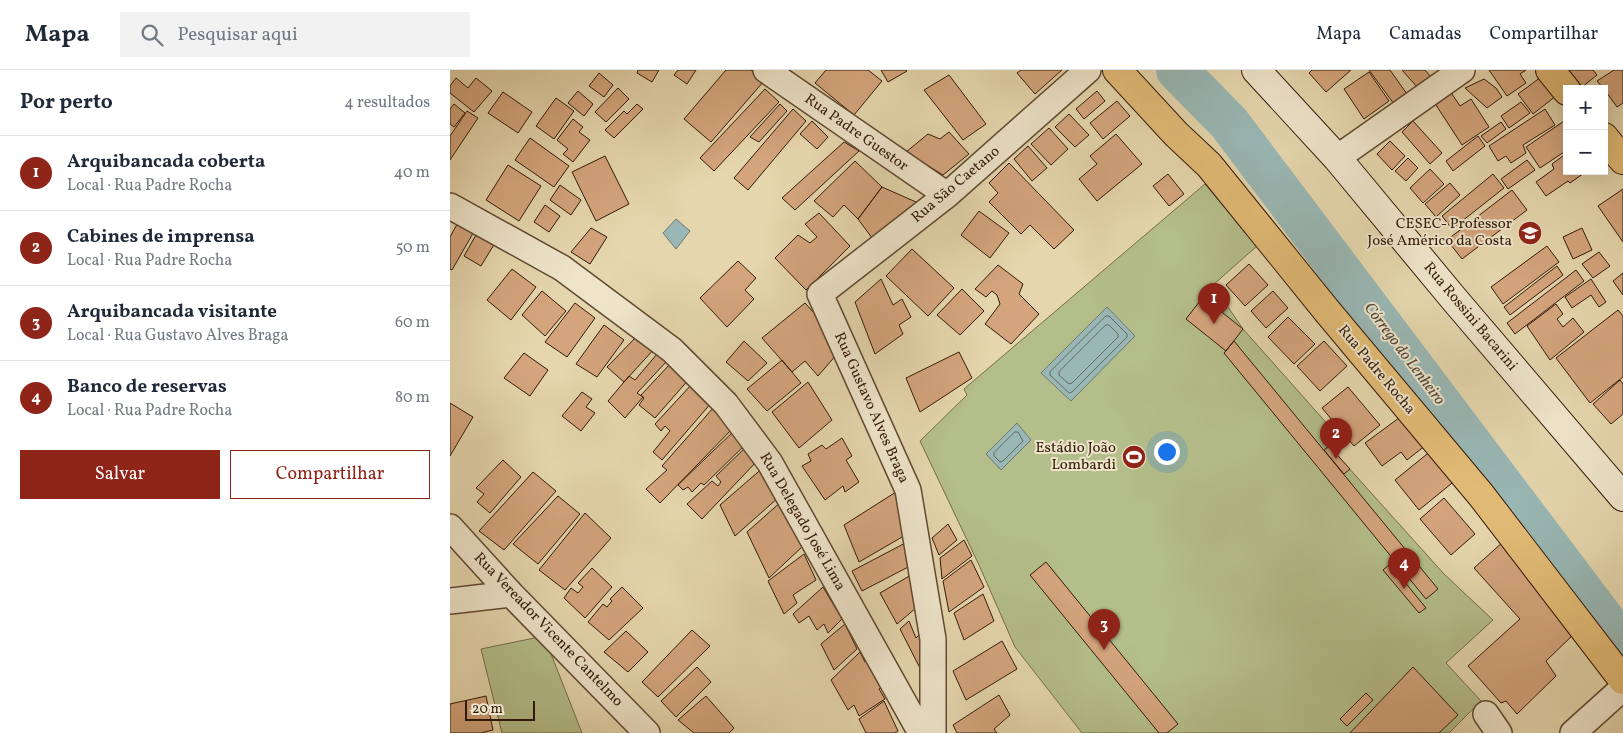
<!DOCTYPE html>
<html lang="pt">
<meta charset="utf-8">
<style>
:root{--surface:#fff;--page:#f2f2f3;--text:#1f2937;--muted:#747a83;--line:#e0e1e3;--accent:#8f2418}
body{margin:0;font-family:Vollkorn,serif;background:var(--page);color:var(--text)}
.controls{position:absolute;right:15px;top:15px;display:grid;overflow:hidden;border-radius:0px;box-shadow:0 5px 20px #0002}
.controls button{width:45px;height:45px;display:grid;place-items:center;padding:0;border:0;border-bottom:1px solid var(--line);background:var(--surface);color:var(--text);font:25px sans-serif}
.scale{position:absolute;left:15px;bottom:12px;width:70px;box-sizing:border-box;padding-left:5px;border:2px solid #331a09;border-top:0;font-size:14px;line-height:18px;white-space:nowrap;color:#331a09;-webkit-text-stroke:4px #eee4ca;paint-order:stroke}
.you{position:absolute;left:716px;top:381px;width:18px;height:18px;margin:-12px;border:4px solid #fff;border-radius:50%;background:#1a73e8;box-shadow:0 0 0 8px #1a73e833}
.badge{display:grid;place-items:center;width:32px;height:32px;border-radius:50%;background:var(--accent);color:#fff;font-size:16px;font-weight:700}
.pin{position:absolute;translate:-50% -41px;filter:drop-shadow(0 1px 2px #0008)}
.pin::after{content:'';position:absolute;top:26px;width:18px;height:15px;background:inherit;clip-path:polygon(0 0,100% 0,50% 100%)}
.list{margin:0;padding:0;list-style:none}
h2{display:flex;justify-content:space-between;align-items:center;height:65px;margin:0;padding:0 20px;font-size:21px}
h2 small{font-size:16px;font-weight:400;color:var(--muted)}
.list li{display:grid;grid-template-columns:32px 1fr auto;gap:15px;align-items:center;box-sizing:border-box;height:75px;padding:0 20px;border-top:1px solid var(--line)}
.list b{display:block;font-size:19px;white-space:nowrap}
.list p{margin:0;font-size:16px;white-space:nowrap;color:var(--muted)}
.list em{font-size:16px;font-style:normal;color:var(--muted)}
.actions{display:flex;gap:10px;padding:15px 20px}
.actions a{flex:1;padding:11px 0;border:1px solid var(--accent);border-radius:0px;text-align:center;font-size:18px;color:var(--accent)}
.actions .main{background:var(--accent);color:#fff}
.icon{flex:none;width:28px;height:28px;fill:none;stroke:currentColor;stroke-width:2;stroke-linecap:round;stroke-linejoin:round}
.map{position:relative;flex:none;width:1173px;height:663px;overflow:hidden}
header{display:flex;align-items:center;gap:30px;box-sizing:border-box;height:70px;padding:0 25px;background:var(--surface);border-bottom:1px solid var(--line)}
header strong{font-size:24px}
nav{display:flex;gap:28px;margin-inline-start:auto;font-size:18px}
.search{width:350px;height:45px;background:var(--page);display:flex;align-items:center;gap:12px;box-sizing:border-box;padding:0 18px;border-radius:0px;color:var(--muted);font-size:19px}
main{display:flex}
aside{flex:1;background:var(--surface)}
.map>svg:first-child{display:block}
.green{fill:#b4be8a;stroke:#746c4a}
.water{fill:#99b7b4;stroke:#707870}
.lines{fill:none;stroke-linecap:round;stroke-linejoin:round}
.shore{stroke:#66685e;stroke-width:1}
.river{stroke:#99b7b4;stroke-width:42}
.building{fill:#d4a57d;stroke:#331a09}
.minor-casing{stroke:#604932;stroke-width:28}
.secondary-casing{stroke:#331a09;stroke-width:30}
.trunk-casing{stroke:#331a09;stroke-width:30}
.minor{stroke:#eee4ca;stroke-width:25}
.secondary{stroke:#eee4ca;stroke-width:28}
.trunk{stroke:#e2bb76;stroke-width:28}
.labels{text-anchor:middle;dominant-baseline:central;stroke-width:4;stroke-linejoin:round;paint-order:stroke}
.street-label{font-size:15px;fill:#331a09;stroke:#eee4ca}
.poi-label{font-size:15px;fill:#331a09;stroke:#eee4ca;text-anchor:end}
.water-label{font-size:16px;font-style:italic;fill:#52493c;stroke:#eee4ca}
</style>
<header>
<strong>Mapa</strong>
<div class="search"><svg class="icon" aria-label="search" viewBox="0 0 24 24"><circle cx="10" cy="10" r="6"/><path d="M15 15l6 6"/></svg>Pesquisar aqui</div>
<nav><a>Mapa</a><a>Camadas</a><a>Compartilhar</a></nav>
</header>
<main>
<aside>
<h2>Por perto<small>4 resultados</small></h2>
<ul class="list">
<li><span class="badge">1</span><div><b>Arquibancada coberta</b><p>Local · Rua Padre Rocha</p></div><em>40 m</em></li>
<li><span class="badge">2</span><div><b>Cabines de imprensa</b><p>Local · Rua Padre Rocha</p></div><em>50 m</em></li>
<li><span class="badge">3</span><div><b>Arquibancada visitante</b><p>Local · Rua Gustavo Alves Braga</p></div><em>60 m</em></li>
<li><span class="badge">4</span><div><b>Banco de reservas</b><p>Local · Rua Padre Rocha</p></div><em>80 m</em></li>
</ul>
<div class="actions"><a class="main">Salvar</a><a>Compartilhar</a></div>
</aside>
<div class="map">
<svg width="1173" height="663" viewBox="0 0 1173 663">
<rect width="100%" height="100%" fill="#e5d6ad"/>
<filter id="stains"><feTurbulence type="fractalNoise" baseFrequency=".004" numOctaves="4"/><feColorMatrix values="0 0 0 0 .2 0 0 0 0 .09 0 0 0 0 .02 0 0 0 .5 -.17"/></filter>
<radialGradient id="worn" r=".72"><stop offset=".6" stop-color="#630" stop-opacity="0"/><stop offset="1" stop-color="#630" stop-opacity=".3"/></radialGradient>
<path class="green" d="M755,114l52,62 -44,39 30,44 95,107 -9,10 115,128 49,46 -47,43 35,38 -32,32h-367l-67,-86 -36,-82 -59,-124 47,-46 -3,-6z
M94,566l38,97h-80l-21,-84z"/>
<path class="water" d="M226,149l14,12 -14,18 -13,-16z
M657,237l28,29 -64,65 -30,-28z
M567,353l14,17 -30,30 -15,-16z"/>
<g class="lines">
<path class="shore" d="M656,246h3l18,18v3l-55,55 -3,1 -19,-18v-3z
M656,255h3l9,9v3l-46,46 -3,1 -10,-9v-3z
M565,362h3l5,9 -20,20 -3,1 -6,-6v-3z"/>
<path class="river" d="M727,0l52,53 394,522"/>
</g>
<path class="building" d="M188,0h21l-7,12 -15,-9z
M228,0h18l-9,14 -13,-9z
M276,0h25l13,11 -53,61 -27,-23z
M376,0h42l14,11 -28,34 -39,-32z
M431,0h25l1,1 -19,11z
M571,0h41l-27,24 -18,-21z
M862,0h39l-25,22 -17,-19z
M919,0h21l17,24 -13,10z
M952,0h23l6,7 -13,11z
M1039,0h37l-6,4 6,9 -19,13z
M1119,0h24l4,5 -15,12z
M1164,0h9v33l-6,4 -13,-18 -7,-8z
M919,2l20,29 -25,18 -20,-30z
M149,3l14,12 -9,12 -15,-11z
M499,5l37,49 -23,16 -39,-50z
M1091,7l15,19 -23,18 -15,-20z
M6,8l12,10 8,-10 16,13 -18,21 -24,-19v-7z
M1034,9l12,9 6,9 -15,11 -22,-20z
M168,18l11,11 -23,23 -11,-10z
M315,19l14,13 -65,69 -14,-13z
M128,21l15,13 -9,12 -16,-13z
M647,21l8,10 -21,18 -8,-10z
M1000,21l10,15 11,-7 18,28 -27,18 -28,-43z
M53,22l29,20 -14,21 -30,-20z
M106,28l18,13 -20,28 -18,-13z
M667,31l13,15 -27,23 -13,-16z
M1071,32l9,11 -21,15 -8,-12z
M4,34l11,9 -11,14 -4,-3v-15z
M187,34l6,5 -29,29 -9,-8 19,-19 3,3z
M330,34l7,7 -28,31 -9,-5z
M343,39l13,12 -58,69 -14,-12z
M1095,39l10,16 -32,20 3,8 -15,10 -5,-7 -8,5 -9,-15z
M17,41l11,7 -28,42v-24z
M619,44l20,21 -14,12 -20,-20z
M123,49l10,8 -4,5 11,8 -17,22 -10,-8 5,-5 -11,-9z
M1117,49v31l-27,18 -14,-21z
M362,51l16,16 -11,12 -17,-15z
M963,51l29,32 -12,11 -28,-32z
M1051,52l5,7 -19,14 -6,-7z
M599,58l19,21 -17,16 -20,-21z
M499,62l20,22 -26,21 -37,-23 22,-18 12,5z
M666,64l26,30 -45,37 -18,-22 18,-15 -7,-8z
M1028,66l7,10 -32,25 -7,-10z
M80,68l39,28 -15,21 -39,-27z
M940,71l15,15 -13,14 -15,-16z
M394,72l15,9 -64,59 -13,-12z
M578,76l19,22 -15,13 -18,-22z
M1117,83v18h20l-17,12 -2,-2 -22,15 -10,-14 18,-13 -2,-5z
M155,86l24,48 -33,17 -24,-49z
M958,88l10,10 -12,13 -11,-10z
M1077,90l8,10 -27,19 -7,-10z
M405,91l27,26 -24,32 -14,-14 -11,12 -19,-16z
M559,93l65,67 -20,19 -24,-24 -9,9 -32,-32 9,-9 -9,-10z
M58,95l33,21 -22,35 -33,-21z
M980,99l14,15 -21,19 -13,-15z
M718,104l16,20 -15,12 -16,-20z
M1043,104l11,14 -52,41 -10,-13z
M1000,113l10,12 -24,22 -11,-13z
M110,115l21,15 -10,15 -21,-15z
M432,117l34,15 -41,40 -17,-23z
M1173,119v53l-25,-36z
M1062,120l15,20 -65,49 -15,-19z
M95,135l15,11 -11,16 -15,-10z
M529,141l30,22 -19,25 -29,-23z
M369,143l31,33 -44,44 -31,-32 23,-23 12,8 7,-6 -12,-13z
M10,149l16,9 -24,42 -2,-1v-32z
M30,158l18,10 -17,28 -17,-10z
M141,158l16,9 -17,27 -19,-12z
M1132,158l10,22 -19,9 -10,-22z
M1097,176l12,16 -56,42 -12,-17z
M462,179l42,39 -26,28 -42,-40z
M1149,182l11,14 -17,12 -11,-14z
M288,191l18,17 -11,12 9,9 -27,28 -27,-29z
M799,194l19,21 -23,21 -19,-21z
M548,195l25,19 -4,10 20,20 -28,30 -26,-20 15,-20 -3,-9 -5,-4 -6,6 -11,-8z
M1107,196l6,9 -53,40 -6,-8z
M62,199l24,18 -25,33 -24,-20z
M1126,200l8,11 -69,53 -8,-11z
M1173,203v22l-10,-14z
M431,209l12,26 9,-6 9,18 -12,8 4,9 -28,20 -20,-52z
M1141,209l15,23 -7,5 -8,-12 -19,13 -7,-11z
M512,219l22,22 -24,24 -23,-20z
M92,221l24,20 -21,25 -23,-21z
M823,221l15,17 -22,20 -15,-17z
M753,227l40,32 -17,22 -40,-32z
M125,233l20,15 -28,39 -22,-15z
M355,233l39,43 -26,30 -13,-15 -13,11 -30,-34z
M1106,234l7,10 -6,5 6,8 10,-9 11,14 -34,28 -23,-34z
M1168,240l5,6v61l-33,26 -34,-45z
M838,247l27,27 -21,20 -26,-27z
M154,255l20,15 -27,37 -21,-13z
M188,265l17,13 -31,34 -17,-15z
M294,271l23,22 -19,18 -22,-19z
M784,271l204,248 -12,10 -202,-246z
M874,271l23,25 -27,25 -23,-25z
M509,282l13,26 -52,34 -14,-34z
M74,283l24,17 -18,26 -26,-18z
M208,283l10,7 -31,33 6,4 -18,21 -17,-17 21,-25 6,4z
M332,290l19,23 -34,28 -20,-22z
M222,292l18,16 -35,40 -16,-13 5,-7 -3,-3z
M1170,310l3,4v30l-12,10 -18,-20z
M358,312l24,38 -33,28 -27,-36z
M242,314l20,18 -50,58 -9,-8 17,-21 -5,-5 -4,5 -6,-7z
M898,317l32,38 -26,21 -32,-38z
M132,322l10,7 -6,8 9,6 -14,18 -19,-15z
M0,333l23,14 -23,39z
M264,337l21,19 -75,77 -14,-14 21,-19 -5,-4z
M953,345l23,30 -19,15 -6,-8 -19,14 -17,-23z
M287,358l13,12 -46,45 -3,-2 -9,9 -4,-5 -5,3 -5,-5z
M392,368l10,18 -6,4 13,22 -14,10 -2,-6 -18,14 -23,-34 9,-5 -3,-7 14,-9 4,4z
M879,376l21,23 -6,5 -20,-24z
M296,377l12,13 -56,59 -15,-15 25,-23 6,5 3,-4 -5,-6z
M982,380l25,29 -38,31 -24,-30z
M53,390l18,17 -31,36 -13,-11 7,-8 -8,-6z
M315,396l14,31 -44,39 -15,-31z
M83,402l23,19 -52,59 -25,-19z
M446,422l13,41 -50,29 -15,-37z
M108,426l22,18 -42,50 -25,-20z
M994,428l31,36 -24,21 -31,-36z
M333,430l20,46 -34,32 -22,-46z
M135,443l26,25 -46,52 -26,-20z
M498,454l9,16 -18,15 -7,-17z
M461,470l3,24 -52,27 -10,-20z
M514,470l8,16 -30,23 -2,-21z
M1054,471l71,92 -29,28 10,15 -39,38 -11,-13 -5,2 -33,-37 52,-47 -46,-51z
M354,484l12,26 -23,15 4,8 -13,11 -16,-33z
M521,490l13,27 -35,25 -6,-31z
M596,492l132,162 -11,9h-8l-129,-158z
M940,494l36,44 -7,5 -36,-43z
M142,498l20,19 -27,31 -21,-20 7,-10 7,5 5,-6 -5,-4z
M468,501l5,31 -26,22 -17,-31z
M172,517l21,21 -34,32 -21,-18 15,-18 4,3 5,-6 -2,-2z
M373,517l19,32 -14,14 -4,-9 -7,6 -8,-14 -10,7 -6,-9z
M533,524l11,27 -30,19 -10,-27z
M459,551l7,17 7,-7v43l-23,-45z
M395,554l12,25 -23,21 -13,-26z
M242,560l18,16 -52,51 -16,-15z
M176,561l22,21 -20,20 -24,-20z
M552,571l15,28 -51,31 -13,-29z
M410,582l5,10 3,-4 14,29 -3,2 6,10 -26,17 -5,-11 -6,5 -17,-30z
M247,597l14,15 -35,35 -15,-16z
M963,597l45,48 -19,18h-89z
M916,623l7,7 -26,26 -7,-7z
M549,625l11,20 -16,14 3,4h-40l-4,-8z
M36,626l7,34 -12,3h-31v-29z
M256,626l28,32 -5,5h-35l-16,-13z
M434,631l14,30 -3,2h-29l-7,-14z"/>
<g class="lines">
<g class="minor-casing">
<path id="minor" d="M316,0l181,125
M887,88l125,-88
M0,136l112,62 110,82 54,54 44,59 151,270
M0,457l61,67 136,139
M0,531l61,-7
M1036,644l13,19
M483,663v-94l-25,-149 -88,-196 127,-99 141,-125
M1123,663l50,-45"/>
</g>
<g class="secondary-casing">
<path id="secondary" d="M806,0l81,88 117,141 169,198"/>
</g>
<g class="trunk-casing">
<path id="trunk" d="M667,0l59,64 33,31 118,146 154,184 142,185
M1100,0l17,21
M1154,67l19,23"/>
</g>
<use href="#minor" class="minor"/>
<use href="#secondary" class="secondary"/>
<use href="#trunk" class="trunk"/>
</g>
<defs>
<g id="school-disc" transform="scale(1.25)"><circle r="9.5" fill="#8f2418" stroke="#eee4ca"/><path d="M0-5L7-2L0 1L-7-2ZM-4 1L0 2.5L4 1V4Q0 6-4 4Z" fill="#fff"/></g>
<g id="stadium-disc" transform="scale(1.25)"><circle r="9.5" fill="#8f2418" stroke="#eee4ca"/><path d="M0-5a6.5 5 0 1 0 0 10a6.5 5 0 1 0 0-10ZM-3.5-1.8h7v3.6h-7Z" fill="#fff"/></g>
</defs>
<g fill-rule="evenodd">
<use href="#school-disc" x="1080" y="163"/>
<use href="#stadium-disc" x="684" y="387"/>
</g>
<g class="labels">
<g class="street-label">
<text transform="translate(406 63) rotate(35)">Rua Padre Guestor</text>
<text transform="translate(506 115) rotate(-40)">Rua São Caetano</text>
<text transform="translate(1020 247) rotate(50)">Rua Rossini Bacarini</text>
<text transform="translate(926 300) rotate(50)">Rua Padre Rocha</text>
<text transform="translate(421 338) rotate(66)">Rua Gustavo Alves Braga</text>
<text transform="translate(352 452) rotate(60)">Rua Delegado José Lima</text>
<text transform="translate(98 560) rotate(46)">Rua Vereador Vicente Cantelmo</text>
</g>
<g class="poi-label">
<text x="1062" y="154">CESEC- Professor<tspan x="1062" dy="17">José Américo da Costa</tspan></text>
<text x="666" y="378">Estádio João<tspan x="666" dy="17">Lombardi</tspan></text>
</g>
<g class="water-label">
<text transform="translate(954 284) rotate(53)">Córrego do Lenheiro</text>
</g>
</g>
<rect width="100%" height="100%" filter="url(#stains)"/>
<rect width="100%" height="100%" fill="url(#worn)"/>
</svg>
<div class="controls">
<button>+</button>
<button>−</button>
</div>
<div class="scale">20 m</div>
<div class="you"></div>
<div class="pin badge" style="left:764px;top:254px">1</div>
<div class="pin badge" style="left:886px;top:389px">2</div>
<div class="pin badge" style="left:654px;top:580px">3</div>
<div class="pin badge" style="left:954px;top:519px">4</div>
</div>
</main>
